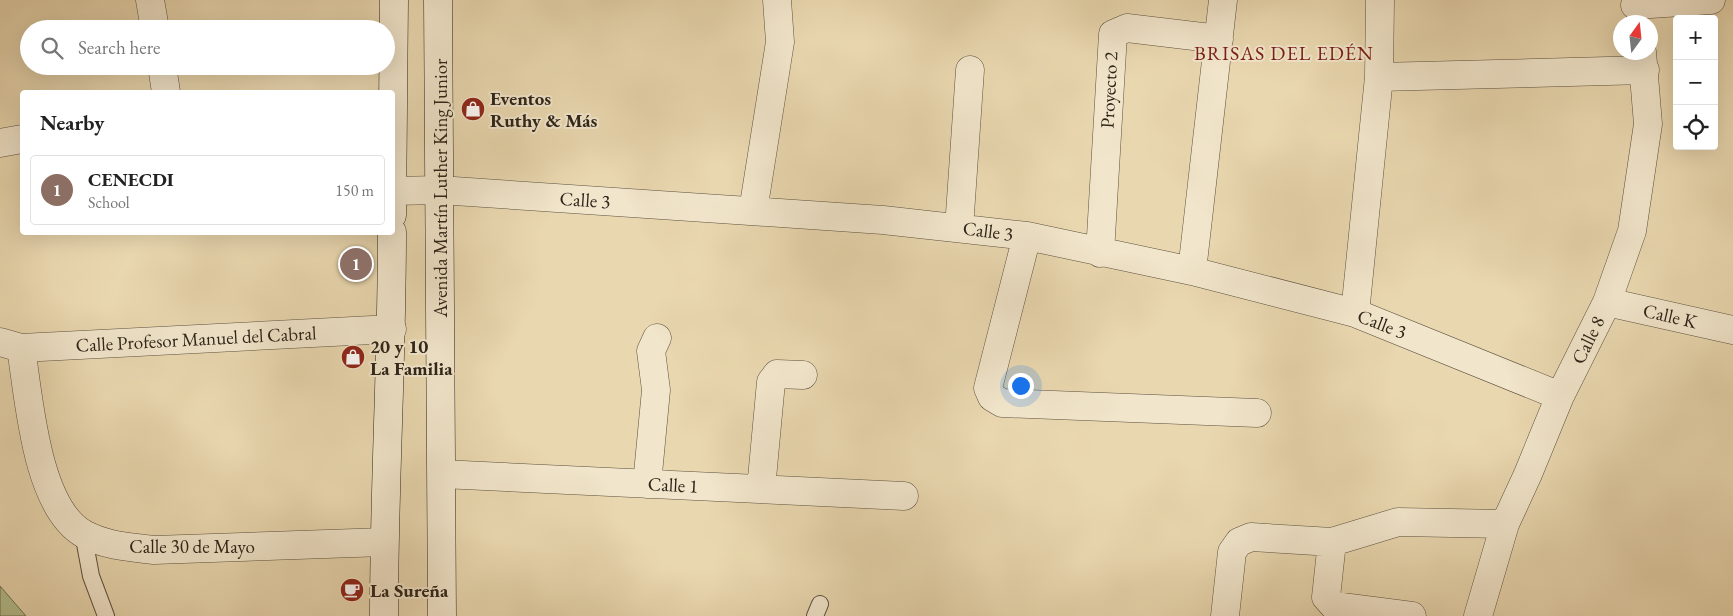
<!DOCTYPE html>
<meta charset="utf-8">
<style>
:root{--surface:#fff;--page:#f6f6f6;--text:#222;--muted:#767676;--line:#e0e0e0;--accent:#8f2418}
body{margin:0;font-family:"EB Garamond",serif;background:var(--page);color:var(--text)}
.controls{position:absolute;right:15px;top:15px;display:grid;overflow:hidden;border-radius:5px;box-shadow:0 5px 20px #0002}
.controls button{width:45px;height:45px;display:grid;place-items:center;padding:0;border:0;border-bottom:1px solid var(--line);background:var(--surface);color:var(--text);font:25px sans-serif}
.compass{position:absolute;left:1613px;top:15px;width:45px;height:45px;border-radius:50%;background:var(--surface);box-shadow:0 5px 20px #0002;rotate:15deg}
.you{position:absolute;left:1020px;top:385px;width:18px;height:18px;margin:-12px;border:4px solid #fff;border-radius:50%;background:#1a73e8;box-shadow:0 0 0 8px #1a73e833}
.badge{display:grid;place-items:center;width:32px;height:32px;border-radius:50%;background:var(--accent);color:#fff;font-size:16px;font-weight:700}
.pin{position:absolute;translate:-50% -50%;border:2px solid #fff;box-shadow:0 1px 5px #0006}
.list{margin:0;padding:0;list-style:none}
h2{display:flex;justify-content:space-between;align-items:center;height:65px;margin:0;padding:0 20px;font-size:21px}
h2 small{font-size:16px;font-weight:400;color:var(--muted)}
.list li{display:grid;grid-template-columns:32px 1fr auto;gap:15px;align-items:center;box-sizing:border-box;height:70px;margin:0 10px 10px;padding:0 10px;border:1px solid var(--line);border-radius:5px}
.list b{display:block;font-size:19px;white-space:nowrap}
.list p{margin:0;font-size:16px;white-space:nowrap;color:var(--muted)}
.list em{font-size:16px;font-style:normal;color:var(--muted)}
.icon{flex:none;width:28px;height:28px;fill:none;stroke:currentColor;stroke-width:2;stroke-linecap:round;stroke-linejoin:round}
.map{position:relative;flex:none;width:1733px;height:616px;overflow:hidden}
.search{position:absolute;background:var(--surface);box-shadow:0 5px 20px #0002;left:20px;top:20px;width:375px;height:55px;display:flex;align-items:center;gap:12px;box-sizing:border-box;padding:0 18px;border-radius:28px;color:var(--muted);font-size:19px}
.panel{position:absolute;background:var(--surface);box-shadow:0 5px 20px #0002;left:20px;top:90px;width:375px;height:145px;border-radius:5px}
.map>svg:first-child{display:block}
.pitch{fill:#b3bf8d;stroke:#707253}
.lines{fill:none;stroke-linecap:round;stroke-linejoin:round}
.service-casing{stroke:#5c513e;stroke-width:18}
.minor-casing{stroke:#5c513e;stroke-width:29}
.secondary-casing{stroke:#2d2419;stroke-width:29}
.service{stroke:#f1e5cb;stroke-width:16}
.minor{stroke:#f1e5cb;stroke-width:28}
.secondary{stroke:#f1e5cb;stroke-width:28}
.labels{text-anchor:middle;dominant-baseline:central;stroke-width:4;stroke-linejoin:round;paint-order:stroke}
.street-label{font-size:19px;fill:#2d2419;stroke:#f1e5cb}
.poi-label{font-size:19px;font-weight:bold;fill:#2d2419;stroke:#f1e5cb;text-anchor:start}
.neighbourhood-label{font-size:20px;letter-spacing:1px;fill:#7a1f14;stroke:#f1e5cb}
</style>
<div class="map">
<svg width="1733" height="616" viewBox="0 0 1733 616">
<rect width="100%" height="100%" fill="#e9d7af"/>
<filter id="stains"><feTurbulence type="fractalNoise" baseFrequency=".004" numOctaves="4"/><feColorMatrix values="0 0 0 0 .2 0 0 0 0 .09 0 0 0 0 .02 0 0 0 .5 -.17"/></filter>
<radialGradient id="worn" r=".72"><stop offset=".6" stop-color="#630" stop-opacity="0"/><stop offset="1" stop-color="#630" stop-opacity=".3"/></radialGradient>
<path class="pitch" d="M0,586l26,30h-26z"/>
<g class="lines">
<g class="service-casing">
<path id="service" d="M83,533l8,43 15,40
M815,616l5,-12"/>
</g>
<g class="minor-casing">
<path id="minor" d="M150,0l5,29
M1635,5l76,-5
M162,66l4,26
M1379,77l266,-7
M0,143l22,-4
M393,191l46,-1 444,30 144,16 165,35 163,42 205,83
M753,211l27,-169 -3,-42
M959,228l11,-158
M1027,236l-39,152 4,9 10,6 255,10
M1100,253l13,-219 14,-6 92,11
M1192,271l31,-271
M1607,302l126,28
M1355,313l24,-236 1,-77
M0,342l21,6 371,-19
M21,348c8,50 15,159 63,186 22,12 46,13 70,16l230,-8
M442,474l462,22
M647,484l9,-94 -5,-39 6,-13
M761,489l10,-107 6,-8 26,1
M1332,542l-6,55 8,9 78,10
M1225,616l7,-64 7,-10 12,-5 81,5 66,-20 107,2
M1478,616l27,-92 23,-50 32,-78 47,-94 25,-71 16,-107 -6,-72"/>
</g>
<g class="secondary-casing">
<path id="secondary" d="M438,0l4,616
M392,215l2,-215
M384,616c0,-128 8,-256 8,-384"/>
</g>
<use href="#service" class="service"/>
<use href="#minor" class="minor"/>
<use href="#secondary" class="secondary"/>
</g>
<defs>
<g id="shop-disc" transform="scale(1.25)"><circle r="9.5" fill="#8f2418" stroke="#f1e5cb"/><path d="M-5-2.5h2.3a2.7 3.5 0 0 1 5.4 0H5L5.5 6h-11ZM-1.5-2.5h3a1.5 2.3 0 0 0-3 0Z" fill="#fff"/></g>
<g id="cafe-disc" transform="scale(1.25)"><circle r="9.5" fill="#8f2418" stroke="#f1e5cb"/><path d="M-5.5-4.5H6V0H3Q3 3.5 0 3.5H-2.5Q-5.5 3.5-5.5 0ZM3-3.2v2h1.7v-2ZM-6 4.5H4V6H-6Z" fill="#fff"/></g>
</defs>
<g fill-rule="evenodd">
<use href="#shop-disc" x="473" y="109"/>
<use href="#shop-disc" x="353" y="357"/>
<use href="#cafe-disc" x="352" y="590"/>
</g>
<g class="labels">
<g class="street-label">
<text transform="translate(1109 90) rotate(-87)">Proyecto 2</text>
<text transform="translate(440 188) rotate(-90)">Avenida Martín Luther King Junior</text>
<text transform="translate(585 200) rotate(4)">Calle 3</text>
<text transform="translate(988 231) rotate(7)">Calle 3</text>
<text transform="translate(1670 316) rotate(13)">Calle K</text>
<text transform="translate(1382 324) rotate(21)">Calle 3</text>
<text transform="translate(196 339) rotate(-3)">Calle Profesor Manuel del Cabral</text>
<text transform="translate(1588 340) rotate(-64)">Calle 8</text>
<text transform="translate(673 485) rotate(3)">Calle 1</text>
<text x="192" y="546">Calle 30 de Mayo</text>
</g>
<g class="poi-label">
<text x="490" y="98">Eventos<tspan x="490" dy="22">Ruthy &amp; Más</tspan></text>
<text x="370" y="346">20 y 10<tspan x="370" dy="22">La Familia</tspan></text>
<text x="370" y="590">La Sureña</text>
</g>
<g class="neighbourhood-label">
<text x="1284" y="53">BRISAS DEL EDÉN</text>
</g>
</g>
<rect width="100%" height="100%" filter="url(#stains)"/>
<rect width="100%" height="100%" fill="url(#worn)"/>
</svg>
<div class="controls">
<button>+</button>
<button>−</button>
<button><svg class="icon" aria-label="locate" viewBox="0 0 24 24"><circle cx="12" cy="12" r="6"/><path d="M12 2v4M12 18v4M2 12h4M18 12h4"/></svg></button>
</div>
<svg class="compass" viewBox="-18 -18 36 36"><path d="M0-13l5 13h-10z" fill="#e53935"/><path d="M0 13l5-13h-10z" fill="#767676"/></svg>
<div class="you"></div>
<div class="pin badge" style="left:356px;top:264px;background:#8d6e63">1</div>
<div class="search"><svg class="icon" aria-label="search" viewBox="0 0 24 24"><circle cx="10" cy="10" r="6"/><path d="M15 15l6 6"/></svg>Search here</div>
<section class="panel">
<h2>Nearby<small></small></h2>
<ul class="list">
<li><span class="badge" style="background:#8d6e63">1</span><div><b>CENECDI</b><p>School</p></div><em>150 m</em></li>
</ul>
</section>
</div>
